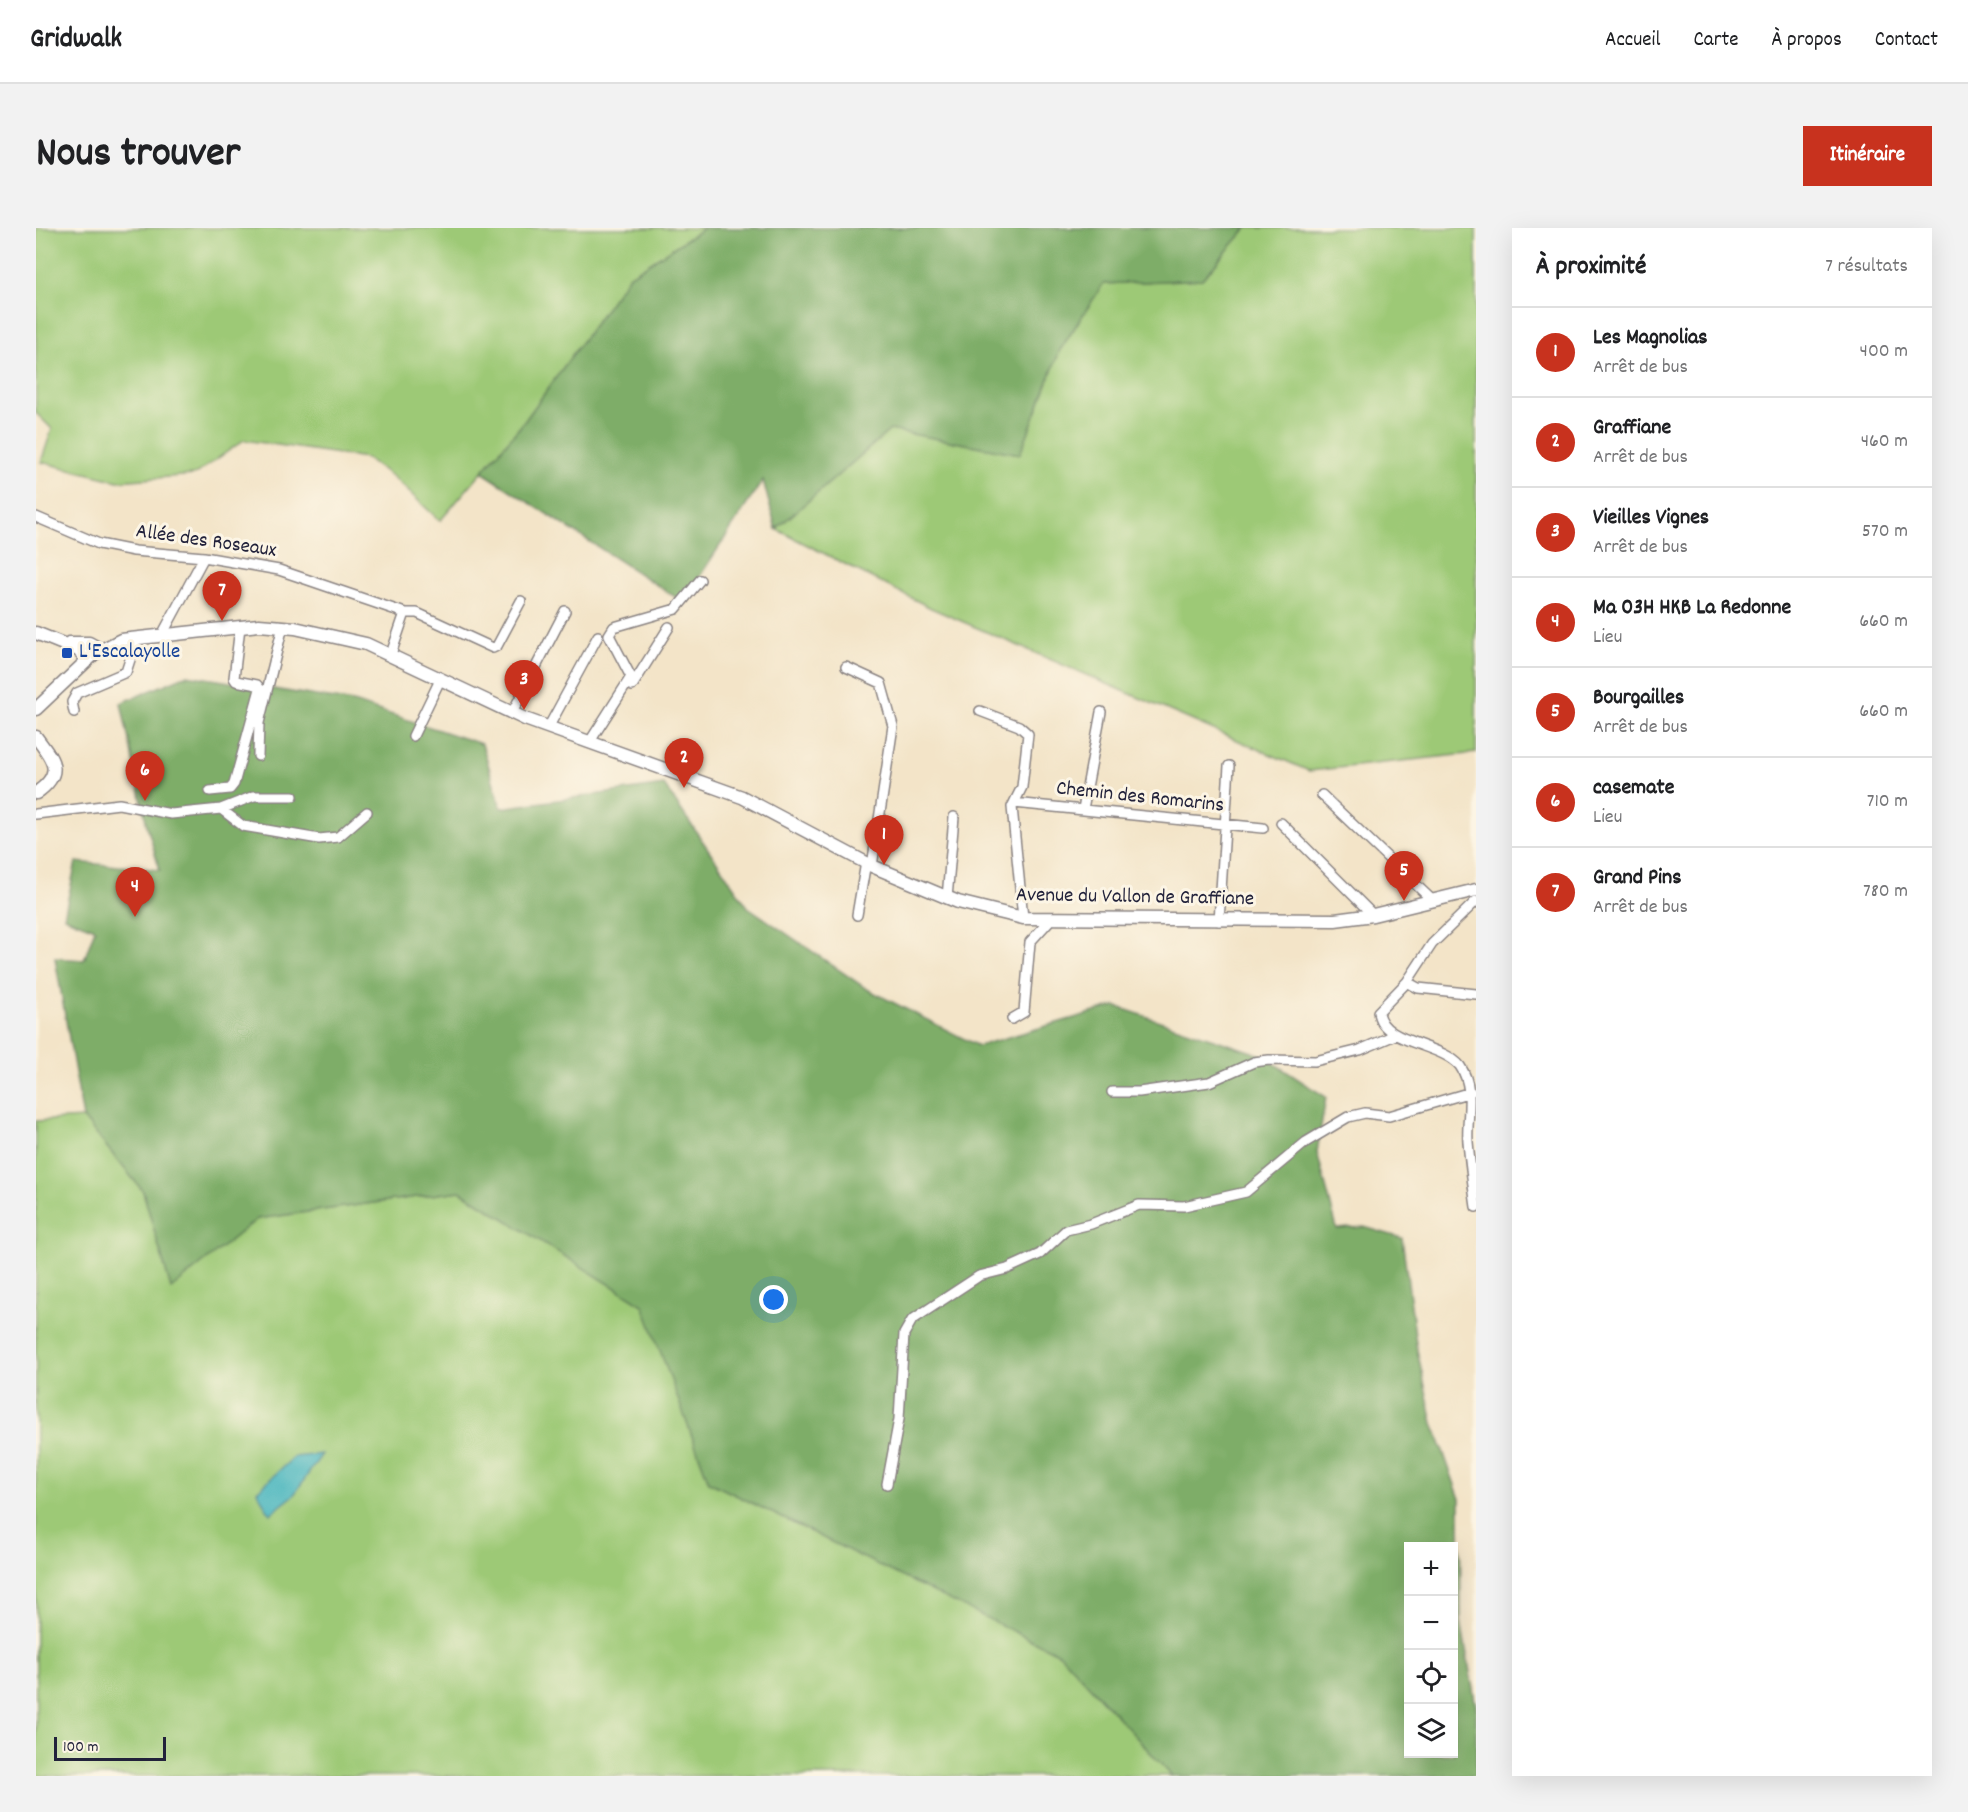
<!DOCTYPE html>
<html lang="fr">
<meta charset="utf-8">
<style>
:root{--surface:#fff;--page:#f2f2f2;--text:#202124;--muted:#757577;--line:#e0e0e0;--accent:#c8321e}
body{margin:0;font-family:Dekko,sans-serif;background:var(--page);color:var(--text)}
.controls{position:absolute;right:18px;bottom:18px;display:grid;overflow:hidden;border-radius:0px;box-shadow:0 6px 24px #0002}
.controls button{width:54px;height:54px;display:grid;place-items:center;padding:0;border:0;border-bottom:2px solid var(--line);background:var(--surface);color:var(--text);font:30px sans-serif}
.scale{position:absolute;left:18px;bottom:15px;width:112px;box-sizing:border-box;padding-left:6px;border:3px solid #22223b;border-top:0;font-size:16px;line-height:21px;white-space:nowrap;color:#22223b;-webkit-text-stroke:4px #fcf5e5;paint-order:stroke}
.you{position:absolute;left:738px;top:1072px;width:21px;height:21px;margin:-15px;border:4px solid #fff;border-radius:50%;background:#1a73e8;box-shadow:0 0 0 9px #1a73e833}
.badge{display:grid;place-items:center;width:39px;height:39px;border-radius:50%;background:var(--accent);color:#fff;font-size:20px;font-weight:700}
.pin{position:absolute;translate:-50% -50px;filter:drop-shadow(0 2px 3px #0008)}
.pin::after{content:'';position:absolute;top:32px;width:21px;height:18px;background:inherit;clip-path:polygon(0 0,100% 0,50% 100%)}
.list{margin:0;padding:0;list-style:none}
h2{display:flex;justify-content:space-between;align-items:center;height:78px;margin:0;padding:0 24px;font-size:26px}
h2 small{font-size:20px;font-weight:400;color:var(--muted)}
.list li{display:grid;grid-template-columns:39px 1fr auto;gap:18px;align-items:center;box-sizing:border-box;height:90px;padding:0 24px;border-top:2px solid var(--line)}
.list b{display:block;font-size:22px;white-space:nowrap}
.list p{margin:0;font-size:20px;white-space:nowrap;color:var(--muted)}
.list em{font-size:20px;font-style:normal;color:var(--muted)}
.icon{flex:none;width:33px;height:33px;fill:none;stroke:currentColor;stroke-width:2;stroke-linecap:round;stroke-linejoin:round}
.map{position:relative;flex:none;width:1440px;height:1548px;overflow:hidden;border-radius:0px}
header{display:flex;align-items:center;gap:36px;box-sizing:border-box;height:84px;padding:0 30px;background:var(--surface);border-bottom:2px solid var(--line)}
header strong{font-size:28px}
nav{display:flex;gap:33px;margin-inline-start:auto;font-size:21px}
.intro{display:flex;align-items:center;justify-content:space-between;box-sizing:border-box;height:144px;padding:0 36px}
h1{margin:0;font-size:42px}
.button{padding:15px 27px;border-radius:0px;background:var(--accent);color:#fff;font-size:21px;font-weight:700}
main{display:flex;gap:36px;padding:0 36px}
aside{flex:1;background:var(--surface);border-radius:0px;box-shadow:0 6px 24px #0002}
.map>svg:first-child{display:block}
.green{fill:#9dc976;stroke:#607658;stroke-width:1.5}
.forest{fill:#7ead67;stroke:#506851;stroke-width:1.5;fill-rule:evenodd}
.water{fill:#46b5be;stroke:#346c7c;stroke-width:1.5}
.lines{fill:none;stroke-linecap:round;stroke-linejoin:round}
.street-casing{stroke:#8a8382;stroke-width:12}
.secondary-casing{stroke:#8a8382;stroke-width:15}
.street{stroke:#fff;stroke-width:9}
.secondary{stroke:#fff;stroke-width:12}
.transit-dot{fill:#1a4fb4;stroke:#fcf5e5;stroke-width:2}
.labels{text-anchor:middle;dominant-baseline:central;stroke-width:6;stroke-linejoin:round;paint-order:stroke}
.street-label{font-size:21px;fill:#22223b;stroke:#fcf5e5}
.transit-label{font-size:21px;fill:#164399;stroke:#fcf5e5;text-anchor:start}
</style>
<header>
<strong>Gridwalk</strong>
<nav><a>Accueil</a><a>Carte</a><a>À propos</a><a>Contact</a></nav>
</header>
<div class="intro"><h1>Nous trouver</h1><a class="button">Itinéraire</a></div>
<main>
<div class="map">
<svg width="1440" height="1548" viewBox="0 0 1440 1548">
<rect width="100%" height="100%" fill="#fcf5e5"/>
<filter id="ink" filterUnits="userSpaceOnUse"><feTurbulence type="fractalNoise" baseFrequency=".0167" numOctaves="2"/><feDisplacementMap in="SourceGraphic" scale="12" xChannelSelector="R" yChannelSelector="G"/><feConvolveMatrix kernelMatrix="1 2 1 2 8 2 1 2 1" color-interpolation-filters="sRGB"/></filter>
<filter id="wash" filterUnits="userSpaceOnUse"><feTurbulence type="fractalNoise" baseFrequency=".008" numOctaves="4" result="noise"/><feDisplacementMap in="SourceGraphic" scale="24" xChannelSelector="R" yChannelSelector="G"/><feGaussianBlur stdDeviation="1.35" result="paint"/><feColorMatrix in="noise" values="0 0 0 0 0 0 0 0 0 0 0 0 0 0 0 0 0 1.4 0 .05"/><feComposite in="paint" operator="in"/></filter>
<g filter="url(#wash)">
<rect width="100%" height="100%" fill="#f3e4c8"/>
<path class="green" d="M0,0h668l-75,48 -105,146 -84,99 -47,-44 -27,-19 -122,-18 -50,35 -76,6 -77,-19 11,-33 -16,-16z
M1211,0h229v525l-167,18 -378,-163 -155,-79 114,-99 130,24 40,-104 43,-66 99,-5z
M47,890l60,73 28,97 86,-69 203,-28 184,114 65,177 351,172 112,122h-1136v-655z"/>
<path class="forest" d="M668,0h543l-45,51 -99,5 -43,66 -40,104 -130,-24 -114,99 -13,-49 -80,122 -201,-130 42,-50 105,-146z
M151,447l166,27 129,42 19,64 163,-23 84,122 119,82 111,57 137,-40 146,49 65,42 -9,55 20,77 27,-2 38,11 15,112 16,73 27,76 1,122 15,86v69h-304l-112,-122 -351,-172 -66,-177 -183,-114 -203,28 -86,70 -28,-98 -60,-73 -28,-160 29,2 11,-31 -31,-12 12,-55 84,8 -13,-44 -26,-123zM1372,1318h46v208h-46z"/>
<path class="water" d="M286,1226l-29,42 -23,18 -13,-23 37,-34z"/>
</g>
<g filter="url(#ink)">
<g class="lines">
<g class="street-casing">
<path id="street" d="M0,289l63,27 35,7 70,6 75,13 126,43h12l76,35 4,-2 24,-45
M126,407l42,-78
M355,426l14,-41
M810,439l35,16 12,43 -21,140
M596,458l37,-59
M944,483l39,15 9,8 -6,53 -10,20 11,111
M38,484l-2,-10 5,-9 49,-21 11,-34
M476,485l53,-102
M512,500l50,-92
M377,508l27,-56
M553,515l42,-66 -22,-42 5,-8 62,-18 24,-29
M222,528l1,-33 24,-97
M174,563l20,-2 4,-5 26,-95 -3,-4 -21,-4 -2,-3 6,-51
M1286,567l111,106
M978,575l249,25
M185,581l22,17 76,13 19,-2 29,-25
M1047,581l18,-97
M0,586l83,-10 52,10 50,-5 33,-13h39
M1245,595l92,92
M911,670l7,-81
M1440,673l-44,43 -25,38 -29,30c4,32 63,31 82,54 16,23 6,51 8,76 2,22 5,43 8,65
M821,687l9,-53
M1183,693l10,-155
M1371,754l11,6 58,6
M976,791l12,-7 6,-70 21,-23
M1076,864h27l70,-10 45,-20 15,-2 46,1 45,-11 35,-15
M851,1256l12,-65 5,-85 8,-14 67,-44 28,-7 33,-15 26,-24 25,-6 48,-19 45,1 62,-14 60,-50 42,-25 17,-4 24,3 82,-24"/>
</g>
<g class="secondary-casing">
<path id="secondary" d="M0,405l42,17 10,9
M33,415h20l11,6
M0,481l58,-55 27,-14 138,-15 36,3 71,16 159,75 217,78 130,69 86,36 65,16 312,2 38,-5 103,-25
M0,509c16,22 30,35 0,56"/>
</g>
<use href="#street" class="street"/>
<use href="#secondary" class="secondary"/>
</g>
</g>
<rect class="transit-dot" x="25" y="419" width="12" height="12" rx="3"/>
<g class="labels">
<g class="street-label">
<text transform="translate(170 314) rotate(8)">Allée des Roseaux</text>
<text transform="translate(1104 570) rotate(6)">Chemin des Romarins</text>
<text transform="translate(1099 670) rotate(1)">Avenue du Vallon de Graffiane</text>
</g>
<g class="transit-label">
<text x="43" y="425">L'Escalayolle</text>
</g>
</g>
</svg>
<div class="controls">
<button>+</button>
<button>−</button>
<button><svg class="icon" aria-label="locate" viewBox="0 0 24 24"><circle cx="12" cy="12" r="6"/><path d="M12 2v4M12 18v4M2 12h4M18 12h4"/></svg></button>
<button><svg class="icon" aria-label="layers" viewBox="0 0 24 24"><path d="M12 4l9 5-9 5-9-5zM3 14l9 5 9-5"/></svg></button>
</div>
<div class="scale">100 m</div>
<div class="you"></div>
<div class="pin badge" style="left:848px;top:637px">1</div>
<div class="pin badge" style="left:648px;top:560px">2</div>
<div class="pin badge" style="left:488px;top:482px">3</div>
<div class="pin badge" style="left:99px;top:689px">4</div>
<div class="pin badge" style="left:1368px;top:673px">5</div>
<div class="pin badge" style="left:109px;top:573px">6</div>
<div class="pin badge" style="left:186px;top:393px">7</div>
</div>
<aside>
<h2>À proximité<small>7 résultats</small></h2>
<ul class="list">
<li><span class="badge">1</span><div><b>Les Magnolias</b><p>Arrêt de bus</p></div><em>400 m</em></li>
<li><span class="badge">2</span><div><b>Graffiane</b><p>Arrêt de bus</p></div><em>460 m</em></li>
<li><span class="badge">3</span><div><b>Vieilles Vignes</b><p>Arrêt de bus</p></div><em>570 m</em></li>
<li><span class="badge">4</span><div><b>Ma 03H HKB La Redonne</b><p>Lieu</p></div><em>660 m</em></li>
<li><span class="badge">5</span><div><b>Bourgailles</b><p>Arrêt de bus</p></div><em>660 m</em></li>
<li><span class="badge">6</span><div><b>casemate</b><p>Lieu</p></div><em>710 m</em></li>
<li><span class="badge">7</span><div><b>Grand Pins</b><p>Arrêt de bus</p></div><em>780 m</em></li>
</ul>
</aside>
</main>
